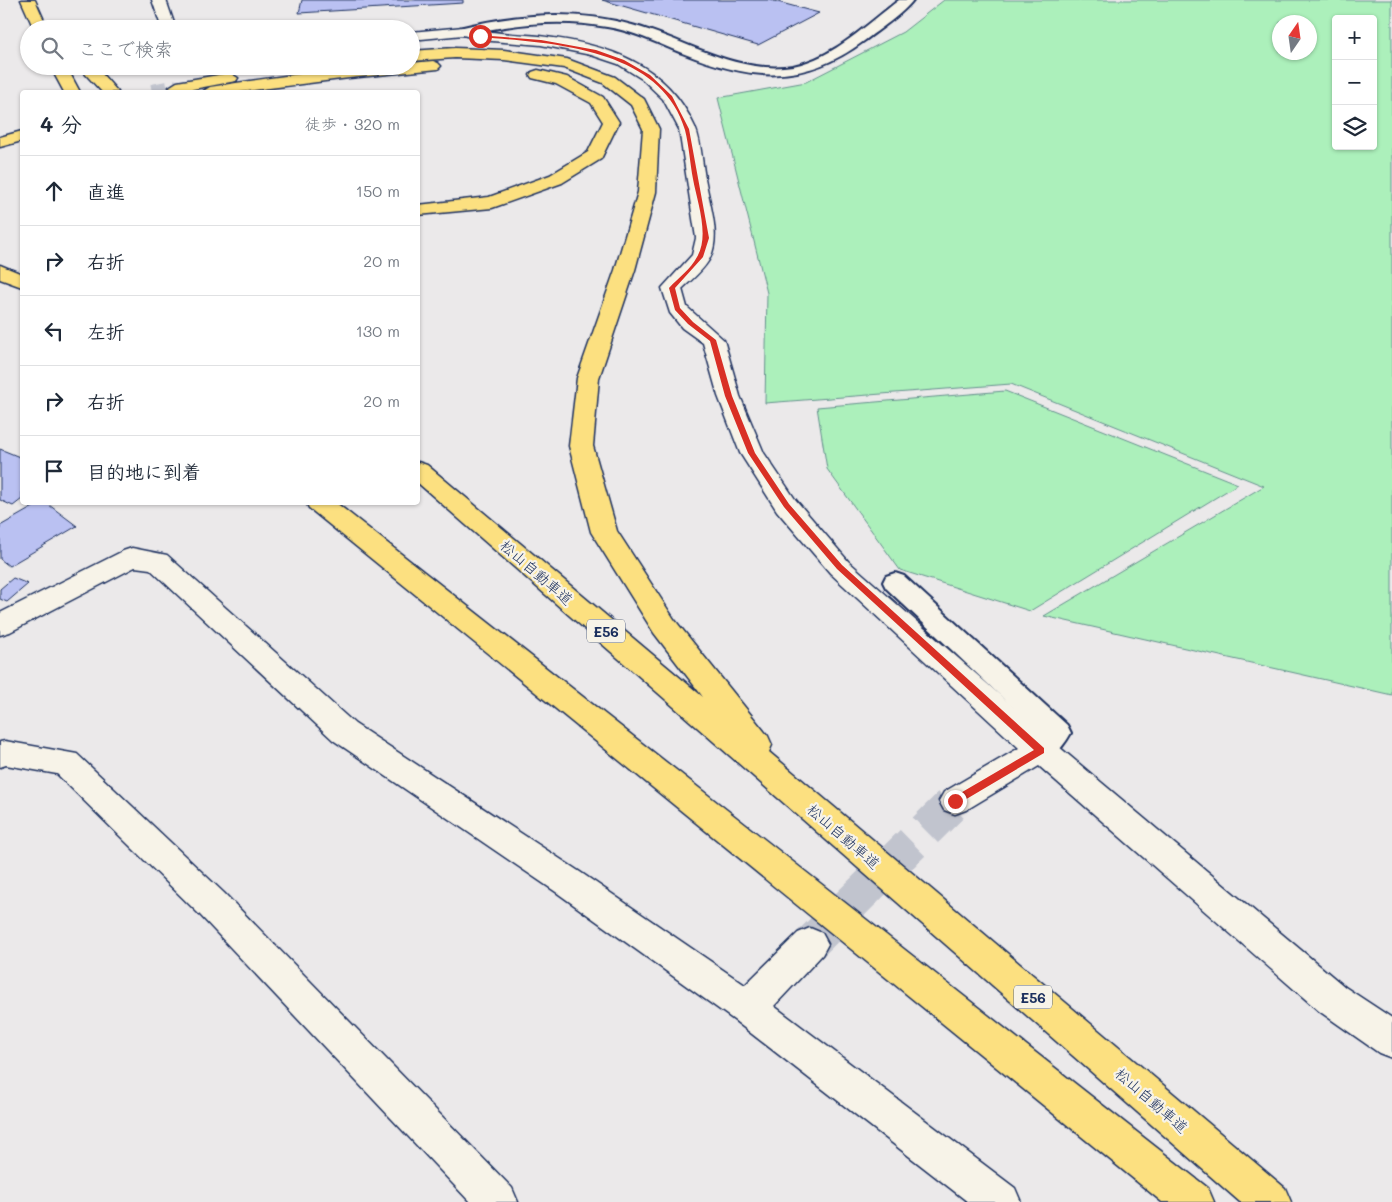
<!DOCTYPE html>
<html lang="ja">
<meta charset="utf-8">
<style>
:root{--surface:#fff;--page:#f2f2f3;--text:#1f2937;--muted:#747a83;--line:#e0e1e3}
body{margin:0;font-family:Mali,"Klee One",sans-serif;background:var(--page);color:var(--text)}
.controls{position:absolute;right:15px;top:15px;display:grid;overflow:hidden;border-radius:5px;box-shadow:0 1px 4px #0004}
.controls button{width:45px;height:45px;display:grid;place-items:center;padding:0;border:0;border-bottom:1px solid var(--line);background:var(--surface);color:var(--text);font:25px sans-serif}
.compass{position:absolute;left:1272px;top:15px;width:45px;height:45px;border-radius:50%;background:var(--surface);box-shadow:0 1px 4px #0004;rotate:13deg}
.stop{position:absolute;width:15px;height:15px;margin:-11px;border:4px solid #d93025;border-radius:50%;background:#fff}
.stop.end{background:#d93025;border-color:#fff;box-shadow:0 1px 5px #0008}
.list{margin:0;padding:0;list-style:none}
h2{display:flex;justify-content:space-between;align-items:center;height:65px;margin:0;padding:0 20px;font-size:21px}
h2 small{font-size:16px;font-weight:400;color:var(--muted)}
.list li{display:grid;grid-template-columns:32px 1fr auto;gap:15px;align-items:center;box-sizing:border-box;height:70px;padding:0 20px;border-top:1px solid var(--line)}
.list b{display:block;font-size:19px;white-space:nowrap}
.list em{font-size:16px;font-style:normal;color:var(--muted)}
.icon{flex:none;width:28px;height:28px;fill:none;stroke:currentColor;stroke-width:2;stroke-linecap:round;stroke-linejoin:round}
.map{position:relative;flex:none;width:1392px;height:1202px;overflow:hidden}
.search{position:absolute;background:var(--surface);box-shadow:0 1px 4px #0004;left:20px;top:20px;width:400px;height:55px;display:flex;align-items:center;gap:12px;box-sizing:border-box;padding:0 18px;border-radius:28px;color:var(--muted);font-size:19px}
.panel{position:absolute;background:var(--surface);box-shadow:0 1px 4px #0004;left:20px;top:90px;width:400px;height:415px;border-radius:5px}
.map>svg:first-child{display:block}
.green{fill:#acf0bb;stroke:#64908c;fill-rule:evenodd}
.building{fill:#bac1f2;stroke:#1b2f5e}
.lines{fill:none;stroke-linecap:round;stroke-linejoin:round}
.street-tunnel{stroke:#c1c4ce;stroke-width:36;stroke-dasharray:36 18;stroke-linecap:butt}
.highway-tunnel{stroke:#c1c4ce;stroke-width:16;stroke-dasharray:16 8;stroke-linecap:butt}
.lane-casing{stroke:#1b2f5e;stroke-width:4}
.street-casing{stroke:#1b2f5e;stroke-width:3}
.highway-casing{stroke:#1b2f5e;stroke-width:3}
.lane{fill:#f7f3e8;fill-rule:evenodd}
.street{fill:#f7f3e8;fill-rule:evenodd}
.highway{fill:#fce080;fill-rule:evenodd}
.route{fill:#d93025}
.labels{text-anchor:middle;dominant-baseline:central;stroke-width:4.5;stroke-linejoin:round;paint-order:stroke}
.shield{fill:#f7f3e8;stroke:#5d6a87;stroke-width:1}
.shield-label{font-size:14px;font-weight:bold;fill:#1b2f5e}
.street-label{font-size:15px;fill:#1b2f5e;stroke:#f7f3e8}
</style>
<div class="map">
<svg width="1392" height="1202" viewBox="0 0 1392 1202">
<rect width="100%" height="100%" fill="#ebe9ea"/>
<filter id="ink" filterUnits="userSpaceOnUse"><feTurbulence type="fractalNoise" baseFrequency=".02" numOctaves="2"/><feDisplacementMap in="SourceGraphic" scale="10" xChannelSelector="R" yChannelSelector="G"/><feConvolveMatrix kernelMatrix="1 2 1 2 8 2 1 2 1" color-interpolation-filters="sRGB"/></filter>
<g filter="url(#ink)">
<path class="green" d="M944,0h448v695l-348,-79 220,-130 -253,-102 -246,19 2,-110 -49,-195 88,-16 97,-50zM1336,19h37v127h-37zM1280,22h30v30h-30z
M1005,391l233,93 -208,127 -130,-41 -73,-101 -10,-62z"/>
<path class="building" d="M302,0h161v3l-164,10z
M602,0h168l49,13 -61,32z
M0,449l22,9v41l-9,7 -13,-6z
M42,502h3l32,24 -68,40 -9,-7v-33z
M13,578l15,6 -21,18 -7,-3v-10z"/>
<g class="lines">
<path class="street-tunnel" d="M810,944l145,-143"/>
<path class="highway-tunnel" d="M152,92l25,-5"/>
<g class="lane-casing">
<path id="lane" d="M899,0h14c-10,14 -35,30 -49,41 -62,46 -114,39 -182,12 -25,-10 -49,-22 -75,-26 -49,-9 -96,-3 -143,8l-7,-4 2,-3c58,-14 115,-19 173,-3 53,14 104,50 161,41 41,-8 74,-42 106,-66z
M895,573l9,3 163,149 4,8c-9,16 -21,31 -40,25l-4,-8 13,-17 -154,-145 -3,-6 3,-6z"/>
</g>
<g class="street-casing">
<path id="street" d="M152,0h14l10,29h-14z
M464,27c25,6 50,7 75,9 67,8 127,26 156,91 7,16 7,39 11,56 4,23 15,53 4,75 -5,11 -19,22 -28,31l5,18 37,33 16,56 24,57 31,46 53,62 204,180 293,246 47,31v40l-13,-5 -60,-42 -280,-245 -73,44 -11,4 -11,-4 -5,-9 5,-9 75,-44 -189,-175 -53,-62 -37,-58 -22,-57 -15,-53 -21,-15 -12,-15 -8,-25 30,-33 4,-17 -17,-109 -16,-30 -21,-20 -24,-15 -27,-9 -50,-10 -61,-5 -17,-5 -52,5v-8z
M132,548l35,7 188,169 225,148 165,113 53,-52 12,-5 12,5 6,11 -6,11 -48,51 241,182 6,14h-53l-234,-182 -178,-128 -223,-152 -183,-171 -15,-2 -125,65 -10,3v-22l123,-62z
M5,741l72,13 147,139 288,295 6,14h-48l-270,-287 -143,-141 -51,-9 -6,2v-25z"/>
</g>
<g class="highway-casing">
<path id="highway" d="M21,0h14l13,29h-14z
M455,48l49,2 63,9 48,18 29,22 15,30 -3,63 -21,78 -36,108 -6,68 24,85 57,88 94,117 4,9 -3,7 516,436 6,14h-51l-822,-719v-21l9,3 276,232 -49,-64 -63,-101 -22,-86 8,-68 38,-108 23,-78 5,-63 -12,-24 -28,-22 -39,-15 -60,-8 -49,-2 -44,3v-10z
M433,61l5,2 3,3 -3,3 -89,9 -110,14h-37l8,-5c67,-10 134,-21 201,-21v-3z
M50,66h16l14,26h-16z
M78,66h17l23,26h-16z
M538,70l29,7 36,20 16,25 -18,37 -39,24 -70,25 -74,7v-10l71,-8 61,-22 38,-23 15,-30 -12,-19 -35,-19 -24,-6 -2,-3 2,-3z
M230,73l8,5 -2,3 -59,11 -8,-5 8,-5z
M22,131v10l-22,6v-10z
M0,265l22,9v13l-22,-8z
M306,502h29l873,686 6,14h-52l-853,-694z"/>
</g>
<use href="#lane" class="lane"/>
<use href="#street" class="street"/>
<use href="#highway" class="highway"/>
</g>
</g>
<path class="route" d="M478,35l63,5 55,10 28,10 26,15 22,21 17,33 20,109 -6,19 -28,31 5,20 13,14 23,18 16,56 23,57 34,51 53,61 202,183v5l-86,51h-6v-6l82,-48 -197,-181 -53,-62 -36,-54 -23,-57 -15,-55 -22,-17 -13,-14 -6,-22c9,-10 22,-19 28,-31 13,-21 0,-56 -4,-78 -3,-16 -4,-33 -8,-49 -24,-83 -136,-87 -205,-93z"/>
<g class="labels">
<g class="shield">
<rect x="587" y="619.5" width="38" height="23" rx="4"/>
<rect x="1014" y="985.5" width="38" height="23" rx="4"/>
</g>
<g class="shield-label">
<text x="606" y="631">E56</text>
<text x="1033" y="997">E56</text>
</g>
<g class="street-label">
<text transform="translate(537 572) rotate(41)">松山自動車道</text>
<text transform="translate(844 836) rotate(41)">松山自動車道</text>
<text transform="translate(1152 1100) rotate(41)">松山自動車道</text>
</g>
</g>
</svg>
<div class="controls">
<button>+</button>
<button>−</button>
<button><svg class="icon" aria-label="layers" viewBox="0 0 24 24"><path d="M12 4l9 5-9 5-9-5zM3 14l9 5 9-5"/></svg></button>
</div>
<svg class="compass" viewBox="-18 -18 36 36"><path d="M0-13l5 13h-10z" fill="#e53935"/><path d="M0 13l5-13h-10z" fill="#747a83"/></svg>
<div class="stop" style="left:480px;top:36px"></div>
<div class="stop end" style="left:955px;top:801px"></div>
<div class="search"><svg class="icon" aria-label="search" viewBox="0 0 24 24"><circle cx="10" cy="10" r="6"/><path d="M15 15l6 6"/></svg>ここで検索</div>
<section class="panel">
<h2>4 分<small>徒歩 · 320 m</small></h2>
<ul class="list">
<li><svg class="icon" aria-label="ahead" viewBox="0 0 24 24"><path d="M12 20V5M6 11l6-6 6 6"/></svg><div><b>直進</b></div><em>150 m</em></li>
<li><svg class="icon" aria-label="right" viewBox="0 0 24 24"><path d="M7 20v-9h11M14 6l5 5-5 5"/></svg><div><b>右折</b></div><em>20 m</em></li>
<li><svg class="icon" aria-label="left" viewBox="0 0 24 24"><path d="M17 20v-9H6M10 6l-5 5 5 5"/></svg><div><b>左折</b></div><em>130 m</em></li>
<li><svg class="icon" aria-label="right" viewBox="0 0 24 24"><path d="M7 20v-9h11M14 6l5 5-5 5"/></svg><div><b>右折</b></div><em>20 m</em></li>
<li><svg class="icon" aria-label="arrive" viewBox="0 0 24 24"><path d="M6 21V4h12l-3 4 3 4H6"/></svg><div><b>目的地に到着</b></div></li>
</ul>
</section>
</div>
